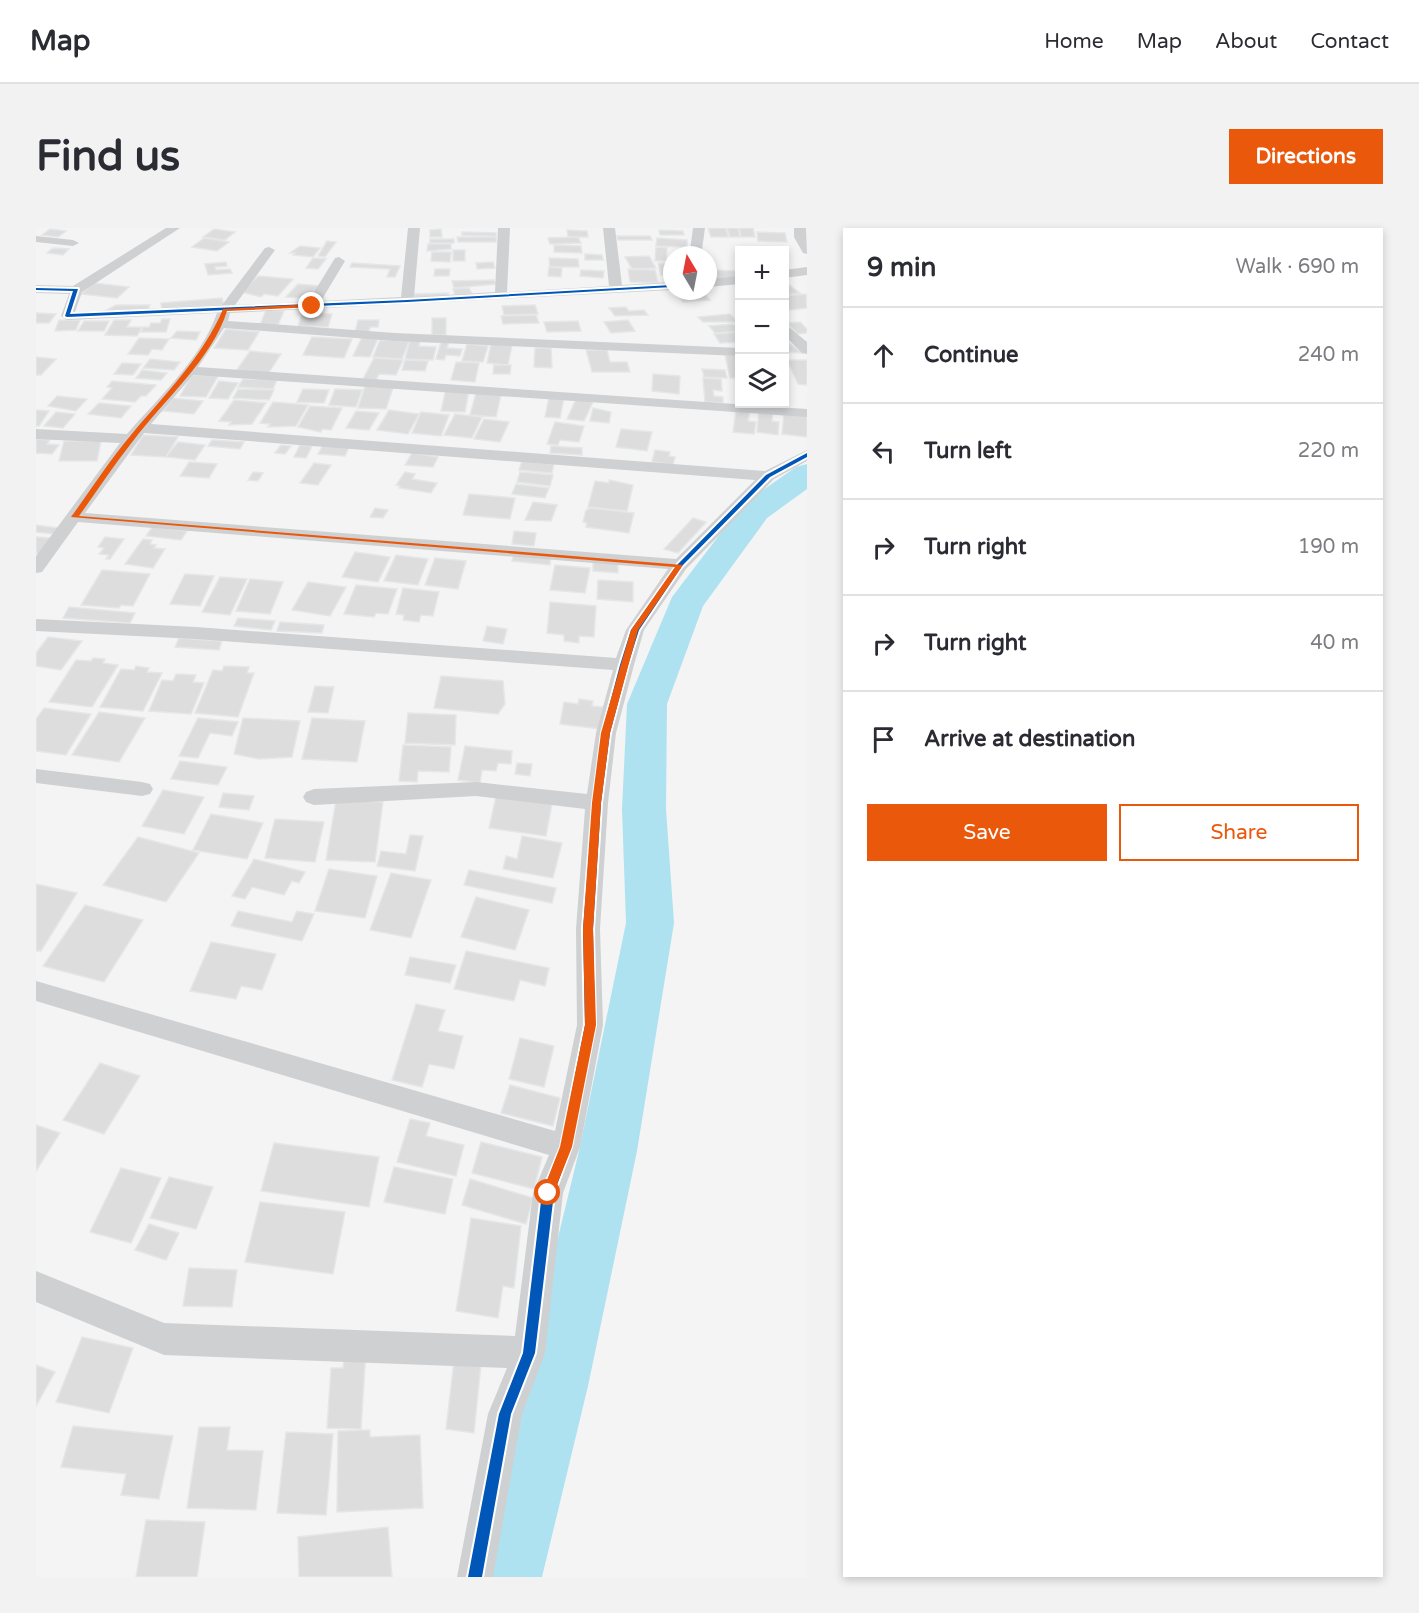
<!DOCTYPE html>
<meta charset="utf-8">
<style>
:root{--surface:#fff;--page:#f2f2f3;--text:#2b2b33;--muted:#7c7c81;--line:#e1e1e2;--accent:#ea580c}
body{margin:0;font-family:"Varela Round",sans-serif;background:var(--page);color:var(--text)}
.controls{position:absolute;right:18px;top:18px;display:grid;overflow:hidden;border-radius:0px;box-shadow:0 3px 9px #0003}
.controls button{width:54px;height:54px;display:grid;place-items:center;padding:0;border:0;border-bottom:2px solid var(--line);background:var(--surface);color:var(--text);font:30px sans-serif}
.compass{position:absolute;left:627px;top:18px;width:54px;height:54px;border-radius:50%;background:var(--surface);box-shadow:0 3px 9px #0003;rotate:350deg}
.stop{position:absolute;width:18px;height:18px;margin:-14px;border:4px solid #ea580c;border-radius:50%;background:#fff}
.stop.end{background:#ea580c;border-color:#fff;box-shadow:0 2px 6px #0008}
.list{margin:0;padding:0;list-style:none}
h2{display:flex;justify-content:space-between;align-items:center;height:78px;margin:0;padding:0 24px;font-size:26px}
h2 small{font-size:20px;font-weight:400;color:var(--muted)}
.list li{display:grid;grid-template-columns:39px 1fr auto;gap:18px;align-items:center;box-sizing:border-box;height:96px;padding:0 24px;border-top:2px solid var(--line)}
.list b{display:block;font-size:22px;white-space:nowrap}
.list em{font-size:20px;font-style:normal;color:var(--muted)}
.actions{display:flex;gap:12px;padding:18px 24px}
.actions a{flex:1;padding:14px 0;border:2px solid var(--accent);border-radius:0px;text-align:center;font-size:21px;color:var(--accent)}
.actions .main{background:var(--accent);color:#fff}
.icon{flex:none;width:33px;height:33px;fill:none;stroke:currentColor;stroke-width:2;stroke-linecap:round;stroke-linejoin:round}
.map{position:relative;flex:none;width:771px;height:1349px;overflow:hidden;border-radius:0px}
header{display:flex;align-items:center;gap:36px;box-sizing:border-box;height:84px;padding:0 30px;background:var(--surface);border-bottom:2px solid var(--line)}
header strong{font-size:28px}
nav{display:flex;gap:33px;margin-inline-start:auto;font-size:21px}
.intro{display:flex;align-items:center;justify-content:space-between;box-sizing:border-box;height:144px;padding:0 36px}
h1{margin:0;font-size:42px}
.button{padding:15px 27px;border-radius:0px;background:var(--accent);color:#fff;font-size:21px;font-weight:700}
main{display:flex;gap:36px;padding:0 36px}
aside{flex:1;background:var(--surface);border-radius:0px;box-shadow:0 3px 9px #0003}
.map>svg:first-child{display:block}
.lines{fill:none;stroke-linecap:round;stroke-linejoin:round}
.river{fill:#aee2f0;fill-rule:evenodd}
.building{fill:#ddddde;stroke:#e5e6e7;stroke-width:1.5}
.street{fill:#ced0d2;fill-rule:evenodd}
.cycleway-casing{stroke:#fff;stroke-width:4}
.cycleway{fill:#0057b8;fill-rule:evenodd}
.route{fill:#ea580c}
</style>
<header>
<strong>Map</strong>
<nav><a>Home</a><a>Map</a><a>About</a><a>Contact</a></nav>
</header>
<div class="intro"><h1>Find us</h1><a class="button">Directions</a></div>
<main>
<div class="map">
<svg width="771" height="1349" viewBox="0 0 771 1349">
<rect width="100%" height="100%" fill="#f4f4f4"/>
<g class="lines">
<path class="river" d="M771,236v25l-40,29 -64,88 -36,98 -1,105 8,114 -37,228 -49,235 -46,191h-74l54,-191 57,-235 47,-228 -4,-114 5,-105 45,-107 71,-93 53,-37z"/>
</g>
<path class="building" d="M672,0h18l2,9h-17z
M691,0h11l2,9h-10z
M703,0h14l2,9h-14z
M14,1l16,2 -8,6 -16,-2z
M178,1l21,3 -10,8 -22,-3z
M405,1l1,8h-12v-7z
M531,2l20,1 1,6h-20z
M623,2l24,1 1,4h-24z
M426,4l34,1v3l-34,-1z
M721,4l28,1 2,9 -29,-1z
M581,8h33l2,4h-34z
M421,9h39v5h-38z
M542,9l3,6 -31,1 -2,-6z
M168,10l25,4 -12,9 -25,-4z
M621,10l30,2v7l-31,-1z
M394,11h24v4h-24z
M291,13l9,1 -11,15 -7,-1z
M392,16h23v5l-24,2z
M518,17l27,1 1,7 -28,-1z
M264,18l20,2 -7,9 -20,-2 2,-2h-5z
M620,19l11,1 -1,13h-11z
M17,20l16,1 -6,6 -16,-2z
M417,22h12v11h-12z
M396,24h19l-1,10 -19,-1z
M549,26l17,1 1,5h-18z
M613,28l7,12 -24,1 -7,-12z
M277,30l13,1 -8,10 -12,-1z
M513,30l29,1 1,8h-29z
M190,34l1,4 -12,1 1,3 14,-1 2,4 -24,2 -3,-11z
M457,34l2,6 -18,1 -1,-6z
M316,35l48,3 -5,11h-8l3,-8 -40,-2z
M622,35h14v13l-11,-1z
M513,39l13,1 -1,9 -13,-1z
M399,41h15l-1,7h-15z
M592,41l27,1 3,13 -28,-1z
M545,42l23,1 -1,7 -23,-2z
M673,42l31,1v6l-29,2z
M222,48l35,3 -15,17 -14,-2 -3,3 -19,-5z
M458,52l2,4 -42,4 -2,-7z
M748,53l16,12 -16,2z
M58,55l35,4 -12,11 -36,-4z
M262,56l23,2 -11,13 -24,-2z
M433,60l3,6 -17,1 -2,-6z
M666,63l8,9 -27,2 -9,-10z
M412,65l1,4 -35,2 -1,-5z
M770,66l1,14 -17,2 -6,-4v-10z
M186,70l2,7 -62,5 -1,-7z
M80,77h34l-3,6h-42z
M499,77l3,9 -34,1 -2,-9z
M590,79l3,4 15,-1 4,5 -33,1 -6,-8z
M230,82l18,1 -6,14h-18z
M0,85l20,1 -7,9h-13z
M267,85l29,1 -4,13 -30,-1z
M694,86l8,8h-35l-5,-5z
M500,87l3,8 -36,1 -2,-8z
M396,90h14v17h-14z
M126,91h8l-4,13h-25l2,-5h6l2,-4h9z
M23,92h21l-4,10 -21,1z
M78,92h17l-4,7h15l-5,9 -32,-1z
M322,92h21l-1,7h-8l-1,5h-14z
M592,92l7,11 -24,2 -7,-11z
M48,93h25l-5,10h-26z
M542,93l3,10 -34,1 -3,-10z
M764,94l7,7v4l-9,1 -11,-11z
M697,96l7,7 -25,2 -6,-7z
M190,101l33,3 -11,18 -34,-2z
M141,103l23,1 -4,8 -25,-2z
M704,104v10l-20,1 -6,-9z
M276,109l40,2 -8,19 -41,-3z
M326,109l16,1 -8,19 -17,-1z
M103,110l30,1 -7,11 -10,-1 -4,6 -20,-1z
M748,111l18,14 -16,-1z
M344,112l29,1 -7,18 -29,-2z
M374,112l10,1 -1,5 17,1 -3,13 -28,-1z
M405,114h8l-2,6 15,1 -2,7 -14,-1 -2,5 -8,-1z
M431,116l21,2 -5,16 -21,-1z
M455,116l21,1 -4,20 -21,-2z
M499,120h16l1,20 -18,-1z
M550,122h21l3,12h17l3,10h-38z
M214,123l31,3 -13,20 -32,-3z
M689,127h15v23h-10z
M0,129l20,2 -15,16h-5z
M338,130l29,2 -7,15 -17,-1 -3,6 -13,-1z
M114,131l30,3 -6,8 -31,-2z
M369,132l23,1 -3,10 -23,-1z
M751,132h20v25l-9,-1z
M420,134l23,1 -4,19 -24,-2z
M86,135l19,1 -8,11 -19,-1z
M458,137h17l-1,9h-17z
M666,141l23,1 2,8 -23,-1z
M106,142l25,3 -6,7 -25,-2z
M617,146l27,2 -1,18 -27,-3z
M156,147l26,1 -12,21 -26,-1z
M667,150l18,1 1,12 -9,-1 1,6 9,1v6l-18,-1z
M207,151l34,1 -4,9 -35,-2z
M76,153l44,4 -10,11h-5l-6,6 -33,-3 10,-11 -5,-1z
M183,153l19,2 -10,16 -19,-1z
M329,158l28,2 -7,21 -28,-1z
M202,161l36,1 -5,10 -36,-2z
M267,161l26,1 -5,13 -27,-1z
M299,161l27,1 -6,17 -27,-2z
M410,161l23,1 -4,22 -24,-1z
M440,165l25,2 -5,22 -26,-2z
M21,168l30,3 -11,12 -28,-5z
M513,169l15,1 -4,20 -15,-1z
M137,170l30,3 -9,13 -31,-3z
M540,171l17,3 -9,19 -17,-2z
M198,172l32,3 -14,21 -23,1 2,-3 -12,-1z
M237,174l35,3 -12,21 -28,1 2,-3 -10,-1z
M63,175l32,3 -10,12 -33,-4z
M274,178l32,2 -11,22 -9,-1 -1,3 -23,-5z
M557,180l18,4 -2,11 -19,-2z
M0,182l13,1 -10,15h-3z
M353,182l30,4 -11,20 -31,-4z
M700,182l14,1 -2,10 8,1 -2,12 -21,-2z
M723,182l14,2 -1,9 7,1 -1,13 -21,-3z
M320,183l23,2 -10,17 -23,-2z
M20,184l19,2 -12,14 -19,-2z
M385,184l28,3 -8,21 -29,-3z
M748,184l23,3v22l-25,-3z
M419,186l27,3 -10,21 -28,-3z
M448,191l25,3 -9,20 -26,-3z
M519,194l29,4 -5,16 -19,-2 -2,5 -11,-1z
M585,201l31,3 -5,19 -31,-4z
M107,207l35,2 -12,20 -35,-2z
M0,211l14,1 -3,4 12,1 -7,9 -16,-1z
M176,212l32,2 -4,7 -32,-3z
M28,213h37l-4,20h-38z
M142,214l27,3 -10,15 -29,-3z
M288,215l26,2 -5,11 -27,-2z
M245,217l10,1 -6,8 -10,-1z
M264,217l12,1 -6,12 -12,-1z
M515,218l31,2v7l-32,-2z
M619,222l15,2 -1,4 6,1 -2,8 -21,-3z
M376,225l26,4 -5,10 -28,-2z
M486,233l32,3 -2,9 -33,-3z
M153,234l28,2 -8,14 -29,-2z
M278,235l17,2 -13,20 -18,-2z
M217,244l10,1 -5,8 -10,-1z
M369,244l10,2 -3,5 25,4 -6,10 -32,-5 1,-2 -4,-1z
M484,244l33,3 -3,11 -33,-4z
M573,252l24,5 -6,26 -39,-4 7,-26 14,2z
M480,256l33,4 -4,10 -33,-4z
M433,266l46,4 -5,21 -47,-4z
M497,274l24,3 -6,16 -26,-1z
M339,280l13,2 -5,8 -13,-1z
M555,280l43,5 -5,20 -43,-6 1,-4 -4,-1 3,-12z
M657,290l13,4 -28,31 -14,-4z
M0,297l23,3 -5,6 -18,-2z
M116,299l35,4 -6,9 -35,-4z
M478,303l22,2 -2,13 -22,-2z
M0,309l15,1 -10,16 -5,-1z
M69,309l19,2 -14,20h-4l3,-4 -10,-1 5,-6 -6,-1z
M107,311l9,1 -2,4 6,1 -2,3 11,1 -12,19 -28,-4z
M319,324l35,5 -12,25 -36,-5z
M478,326l37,3 -1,8 -38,-4z
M360,327l32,4 -10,26 -34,-4z
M399,330l31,3 -8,28 -33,-4z
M557,334l25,1v10l-25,-2z
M519,337l35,3 -5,25 -35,-3z
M66,342l48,4 -17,32 -12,-1 -2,3 -38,-3z
M149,346l29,2 -14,30 -30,-2z
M184,349l27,2 -17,36 -28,-3z
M214,351l33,3 -13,32 -34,-3z
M562,352l35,2v20l-36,-3z
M272,354l38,5 -16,29 -38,-6z
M320,357l41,4 -9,25 -12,-1 -2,4 -30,-3z
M367,360l36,4 -6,24 -12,-1 -2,7 -16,-2 1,-5 -8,-1z
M514,374l46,4 -2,31 -15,-1v7l-15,-2v-6l-17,-2z
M33,379l66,6 -5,10 -67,-5z
M202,390l37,3 -4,9 -37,-4z
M244,394l44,3 -2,8 -45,-2z
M451,398l20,3 -4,15 -20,-3z
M12,409l34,4 -21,29 -25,-4v-13z
M143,410l43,3 -3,9 -44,-3z
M57,430l12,1 -2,4 15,2 -26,42 -43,-5 27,-42 15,1z
M100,438l13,2 -2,4 15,1 -19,38 -43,-4 21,-38 13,1z
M188,438l25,1 -2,6h7l-16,44 -43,-4 18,-43 9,1z
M140,446l20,1 -3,7 11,1 -13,31 -42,-3 13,-31 11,1z
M405,448l62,5 2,23 -7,10 -64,-6z
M279,458l19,1 -6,26 -20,-1z
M543,471l14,2 -1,5 11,1 -3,22 -40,-5 4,-22 14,2z
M8,480l47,6 -25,41 -30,-4v-32z
M63,484l46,6 -26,44 -47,-7z
M372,485l48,2 -1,30 -50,-2z
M162,490l40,4 -6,14 -22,-3 -12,25 -19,-2z
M207,490l57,3 -8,36 -33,2 -25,-5z
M276,490l53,3 -8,41 -55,-3z
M367,517l48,2 -2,25 -31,-1 -1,11 -18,-1z
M429,518l47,5 -1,13 -13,-1 -2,8 -14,-1 -2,13 -22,-3z
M144,533l47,6 -9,18 -47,-6z
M481,535l15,1 -2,12 -15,-2z
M127,562l41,7 -20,37 -42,-8z
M187,565l31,3 -5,14 -30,-3z
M460,568l56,8 -6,32 -57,-8z
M300,572l47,2 -8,60 -49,-2z
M175,586l52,9 -16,36 -54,-9z
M239,591l49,3 -9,40 -50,-4z
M374,607l13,1 -8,35 -38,-5 4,-15 25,3z
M486,608l40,7 -9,35 -50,-9 3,-13 11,3z
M102,609l61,16 -33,49 -63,-17z
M218,631l51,13 -6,11 -7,-2 -8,14 -32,-8 -7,12 -13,-3z
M293,641l48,7 -12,42 -50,-7z
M433,642l87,18 -4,15 -88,-18z
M355,645l40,7 -20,58 -41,-8z
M0,656l41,9 -36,58h-5z
M440,669l53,13 -14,40 -54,-13z
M49,677l58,15 -39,62 -61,-16z
M202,683l54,11 5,-11 17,3 -12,27 -71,-15z
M175,714l65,12 -14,36 -21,-4 -5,13 -46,-8z
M430,723l83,17 -4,18 -25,-6 -6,21 -60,-12z
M374,729l46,8 -6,18 -45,-8z
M380,776l29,6 -7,21 25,5 -9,33 -25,-5 -7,23 -30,-7z
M484,810l34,8 -10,41 -35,-8z
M64,835l40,13 -36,58 -41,-14z
M474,857l50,13 -7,28 -52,-13z
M374,891l20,4 -4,13 38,9 -8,31 -59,-14z
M0,897l24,8 -24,38z
M445,914l61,15 -8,32 -62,-16z
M238,915l105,14 -10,50 -108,-16z
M358,939l59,12 -8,35 -61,-12z
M85,940l40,10 -30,65 -41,-11z
M133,949l44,10 -17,42 -46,-11z
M434,951l63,19 -7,26 -64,-19z
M224,974l85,10 -12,62 -88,-12z
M435,990l50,8 -7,62 -11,-2 -5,32 -42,-7z
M113,996l30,9 -13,27 -31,-10z
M153,1040l48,2 -5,37 -49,-1z
M46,1109l51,11 -24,65 -53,-11z
M309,1121l21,1 -5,79 -34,-1 4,-60h12z
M418,1133l27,3 -7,69 -28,-4z
M0,1137l19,7 -19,34z
M37,1198l100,10 -14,63 -38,-4 5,-21 -65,-7z
M163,1199h31l-3,23 36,1 -7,59 -69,-2z
M334,1202v7l50,-2 3,73 -86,4 1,-81z
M250,1204l47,2 -7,81 -49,-2z
M110,1292l59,2 -8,55h-61z
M352,1299l4,50h-93l-1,-40z"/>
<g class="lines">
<path class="street" d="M130,0h14l-98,64 -7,20 147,-7 43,-57 4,-1 6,3 -40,55 73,-3 27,-44 4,-1 6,4 -24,40 80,-4 7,-69h12l-6,69 81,-5 3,-64h12l-3,64 102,-6 -6,-58h12l7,57 50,-3v8l-442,23 -2,8 167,12 345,15v8l-345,-15 -171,-13 -26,39 609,42v8l-614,-42 -42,49 614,47 42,-21v11l-33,18 -88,90 -42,61 -10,35 -18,68 -8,70 -8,126 3,96 -23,122 -17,46 -18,160 -23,61 -29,163h-36l31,-163 19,-46 -343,-13 -128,-53v-31l128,52 351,13 18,-143 16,-38 -513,-154v-20l519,150 22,-106 -1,-96 9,-120 -109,-13 -162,9 -8,-3 -3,-5 3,-5 8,-3 162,-7 111,12 9,-61 17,-63 -417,-31 -160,-8v-12l160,8 420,31 10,-28 42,-61 -590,-47 -36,50 -6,1v-17l84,-113 -84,-4v-10l91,5c31,-36 74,-75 90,-121l-150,7 -6,-4 8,-22 -33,-1v-8l37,1zM108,205l611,47 -79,79 -591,-46z
M657,0h12l-3,22 2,5h-12l-2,-5z
M758,0h12l1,26 -4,-1 -9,-16z
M0,8l37,4 6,3 -6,3 -37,-4z
M771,39v8l-23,3v-8z
M704,48v8l-32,3v-8z
M748,95l23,19v12l-5,-1 -18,-18z
M0,541l106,13 8,2 3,5 -3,5 -8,2 -106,-13z"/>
<g class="cycleway-casing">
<path id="cycleway" d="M636,57v2l-265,15 -340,15 -2,-1 8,-25 -37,-1v-2l42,1 -8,25 337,-14z
M771,225v4l-37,20 -88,89 -43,64 -11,35 -18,68 -9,70 -8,126 2,96 -24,122 -17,46 -19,160 -24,61 -29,163h-14l31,-163 24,-61 19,-160 19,-46 24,-122 -2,-96 10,-126 9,-70 18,-68 11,-35 47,-66 88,-89z"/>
</g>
<use href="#cycleway" class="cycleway"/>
</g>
<path class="route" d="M276,76l2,3 -87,4c-15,48 -64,90 -94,130 -19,24 -36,50 -54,75l604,49 -45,65 -28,103 -9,70 -8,126 3,96 -24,122 -20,50 -4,1 -6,-5 18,-46 25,-122 -2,-96 9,-126 9,-70 30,-103 44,-63 -604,-50c20,-27 38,-56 60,-82 33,-40 72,-78 92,-126z"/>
</svg>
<div class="controls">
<button>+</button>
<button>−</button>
<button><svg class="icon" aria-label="layers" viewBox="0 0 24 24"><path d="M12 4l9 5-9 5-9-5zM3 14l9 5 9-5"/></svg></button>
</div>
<svg class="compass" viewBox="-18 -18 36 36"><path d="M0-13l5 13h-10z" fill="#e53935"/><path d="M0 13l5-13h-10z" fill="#7c7c81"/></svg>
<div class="stop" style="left:512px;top:965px"></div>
<div class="stop end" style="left:276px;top:78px"></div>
</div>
<aside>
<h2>9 min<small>Walk · 690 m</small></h2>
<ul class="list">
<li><svg class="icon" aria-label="ahead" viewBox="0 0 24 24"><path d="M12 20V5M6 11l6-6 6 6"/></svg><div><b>Continue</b></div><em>240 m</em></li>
<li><svg class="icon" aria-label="left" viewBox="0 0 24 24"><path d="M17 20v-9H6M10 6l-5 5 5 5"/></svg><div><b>Turn left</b></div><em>220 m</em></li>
<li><svg class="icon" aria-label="right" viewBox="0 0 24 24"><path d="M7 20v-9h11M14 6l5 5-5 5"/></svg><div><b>Turn right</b></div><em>190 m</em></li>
<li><svg class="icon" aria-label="right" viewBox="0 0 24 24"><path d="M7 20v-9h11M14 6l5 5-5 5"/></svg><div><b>Turn right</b></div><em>40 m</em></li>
<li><svg class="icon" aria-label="arrive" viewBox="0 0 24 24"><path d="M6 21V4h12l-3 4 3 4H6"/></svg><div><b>Arrive at destination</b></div></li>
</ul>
<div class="actions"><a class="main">Save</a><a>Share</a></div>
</aside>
</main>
